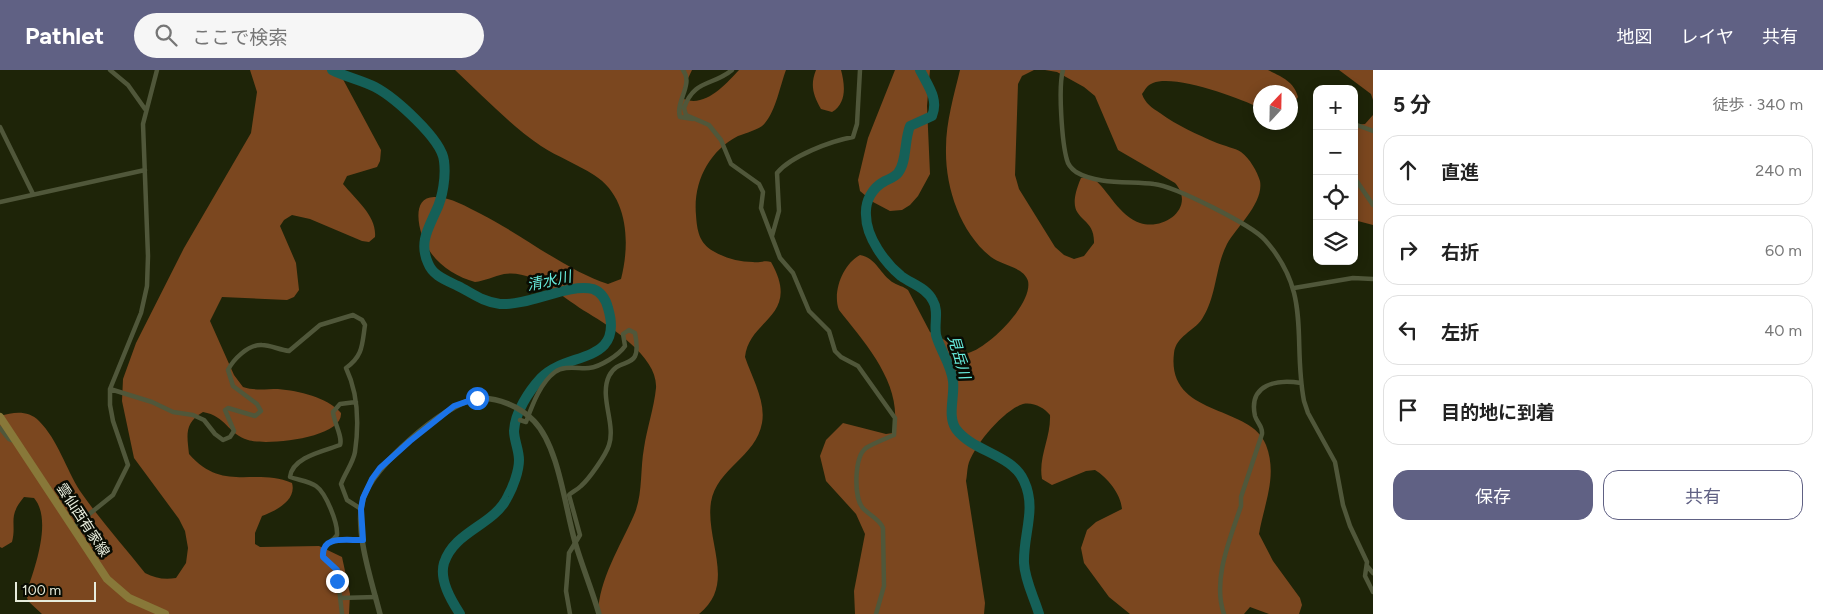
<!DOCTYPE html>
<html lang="ja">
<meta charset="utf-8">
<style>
:root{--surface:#fff;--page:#f6f6f6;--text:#222;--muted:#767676;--line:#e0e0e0;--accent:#606184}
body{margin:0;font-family:Figtree,"Noto Sans JP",sans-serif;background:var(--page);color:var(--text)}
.controls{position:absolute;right:15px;top:15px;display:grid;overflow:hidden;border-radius:10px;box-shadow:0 2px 12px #0003}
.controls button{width:45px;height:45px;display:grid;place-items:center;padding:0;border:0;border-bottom:1px solid var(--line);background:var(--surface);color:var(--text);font:25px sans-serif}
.compass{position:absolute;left:1253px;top:15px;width:45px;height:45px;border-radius:50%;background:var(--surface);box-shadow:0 2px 12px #0003;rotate:22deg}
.scale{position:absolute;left:15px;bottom:12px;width:81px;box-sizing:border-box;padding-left:5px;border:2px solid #e7ecdc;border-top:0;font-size:14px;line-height:18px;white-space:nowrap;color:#e7ecdc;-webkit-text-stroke:4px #090c03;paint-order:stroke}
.stop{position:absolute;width:15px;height:15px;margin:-11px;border:4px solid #1a73e8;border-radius:50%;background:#fff}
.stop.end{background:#1a73e8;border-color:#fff;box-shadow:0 1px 5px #0008}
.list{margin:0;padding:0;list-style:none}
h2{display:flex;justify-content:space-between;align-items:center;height:65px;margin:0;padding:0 20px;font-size:21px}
h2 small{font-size:16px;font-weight:400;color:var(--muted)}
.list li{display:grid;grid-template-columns:32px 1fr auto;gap:15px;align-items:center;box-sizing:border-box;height:70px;margin:0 10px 10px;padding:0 10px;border:1px solid var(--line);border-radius:15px}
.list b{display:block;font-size:19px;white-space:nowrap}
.list em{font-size:16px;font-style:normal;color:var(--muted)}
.actions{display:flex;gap:10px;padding:15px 20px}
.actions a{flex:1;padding:11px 0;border:1px solid var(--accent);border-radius:15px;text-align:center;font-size:18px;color:var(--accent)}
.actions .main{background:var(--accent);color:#fff}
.icon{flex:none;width:28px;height:28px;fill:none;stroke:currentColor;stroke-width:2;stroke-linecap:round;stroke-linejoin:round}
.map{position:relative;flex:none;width:1373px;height:544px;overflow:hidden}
header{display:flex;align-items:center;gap:30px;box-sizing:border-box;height:70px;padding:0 25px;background:var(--accent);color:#fff}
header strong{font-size:24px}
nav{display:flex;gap:28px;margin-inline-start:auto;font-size:18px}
.search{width:350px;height:45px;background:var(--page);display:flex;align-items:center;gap:12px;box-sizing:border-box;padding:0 18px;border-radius:28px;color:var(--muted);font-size:19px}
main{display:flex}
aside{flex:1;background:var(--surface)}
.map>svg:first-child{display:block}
.forest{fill:#7b471f}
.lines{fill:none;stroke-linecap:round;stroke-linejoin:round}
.river{stroke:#156058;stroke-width:10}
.minor{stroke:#50573a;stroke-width:4.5}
.tertiary{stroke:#50573a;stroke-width:5.5}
.primary{stroke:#887839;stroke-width:8}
.route{stroke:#1a73e8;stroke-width:6}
.labels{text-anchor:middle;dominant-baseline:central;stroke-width:5;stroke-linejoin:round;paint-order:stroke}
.street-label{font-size:14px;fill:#e7ecdc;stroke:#090c03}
.water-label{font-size:15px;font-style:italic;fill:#67ebdc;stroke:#090c03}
</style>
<header>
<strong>Pathlet</strong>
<div class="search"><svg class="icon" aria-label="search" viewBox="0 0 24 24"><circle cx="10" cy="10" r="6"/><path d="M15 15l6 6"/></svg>ここで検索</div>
<nav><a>地図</a><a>レイヤ</a><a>共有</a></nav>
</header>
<main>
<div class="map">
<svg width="1373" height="544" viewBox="0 0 1373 544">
<rect width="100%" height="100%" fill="#1e2408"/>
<path class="forest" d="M250,0h88l43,80 -1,11 -3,6 -30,9 -4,8c13,16 34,32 32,53l-6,5 -7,-1 -52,-22 -18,-4 -8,5 -4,6 16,37 3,27 -5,7 -7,3 -65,-3 -12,24 24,54 9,12c13,4 22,2 35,2 21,2 49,8 63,24 2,25 -75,33 -93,27 -20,-6 -22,-24 -45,-28 -19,11 -16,23 -14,42 34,39 65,13 103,29 5,18 -17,28 -30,33l-7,17v11l5,3 59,-1 23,11 8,37 -1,20h-307l-14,-13 -2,-7c8,-24 27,-74 8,-96l-10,-1c-17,20 -7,26 -12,45l-10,6 -2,-1v-131c14,-4 28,-6 39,5 19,19 27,48 41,70 20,29 43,54 65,82 10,5 19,7 31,5l10,-15 2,-15 -3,-17 -6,-12 -45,-61 -12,-57 1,-22 13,-36 48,-95 67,-115 6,-41z
M455,0h237l-9,19 1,10c21,9 42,-15 55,-29h47c-6,16 -10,40 -21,53 -4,6 -19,10 -27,13 -29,15 -45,46 -42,79 1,15 3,28 17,36 12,7 26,11 40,11 7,1 12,-2 18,0 31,55 -22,56 -26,95 7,21 21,44 17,66 -6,34 -45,45 -51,79 -6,39 26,82 -12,112h-101c1,-35 22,-67 36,-99 9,-20 6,-46 10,-67 3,-20 10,-40 12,-60 2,-31 -44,-60 -68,-75 -24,-14 -54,-44 -84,-39 -10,2 -19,7 -29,8 -18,-5 -36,-16 -46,-32 -9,-12 -21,-54 6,-53 16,0 32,10 46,17 40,20 86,57 127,70l13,-5c9,-35 8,-82 -27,-104 -17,-11 -36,-18 -53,-29 -31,-21 -59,-51 -86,-76z
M816,0h25c4,15 6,33 -9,42l-11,-3c-8,-14 -11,-24 -5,-39z
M895,0h35l-3,36 3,68 -12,22 -8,9 -8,5 -12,1 -17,-9 -13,-11 -2,-11 10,-42z
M960,0h74l-12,6 -4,8 -3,91 4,14 36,58 9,8 10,4 10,-3 10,-13c1,-32 -33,-18 -13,-65l11,-1c17,14 27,39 48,46 25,8 56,-16 35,-40l-57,-33 -23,-54 -11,-9 -27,-15 -12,-2h223c13,7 26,11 30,27l-7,11 -1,-16h-30v16c-21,-10 -85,-34 -107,-25 -6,2 -8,7 -11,11 3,9 10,14 18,19 18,13 36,21 57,30 7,3 18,5 24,9 9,7 16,19 19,29 4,22 -23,45 -33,63 -12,23 -10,52 -25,75 -8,12 -26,17 -28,34 -8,65 77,51 92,92 12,31 -2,59 -7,89l14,27 27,37 2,7 -3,9h-30l-19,-7 -6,7h-114l-21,-17 -25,-34 -3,-15 6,-18 9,-8 26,-13c-1,-15 -15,-32 -27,-39l-9,1 -34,14 -10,-6c-4,-22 9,-41 8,-64 -6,-7 -16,-13 -27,-11 -19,6 -50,42 -55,62 -1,5 -1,10 -2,15l19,122 -1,11h-129l-1,-23 11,-57 -9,-20 -30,-33 -6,-25 6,-16 17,-17 43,11 7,-1c12,-46 -27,-89 -54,-123 -7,-18 4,-46 21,-55 17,3 20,20 34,28 5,3 9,3 14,7l22,42 38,21c20,-5 65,-49 60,-72 -4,-14 -27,-16 -37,-24 -31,-25 -46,-70 -45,-109 0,-26 8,-53 14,-78z
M1339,0h34v30l-2,-6z
M1373,45v110l-19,-5v-95l11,-1z"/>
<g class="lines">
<path class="river" d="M332,0c14,7 29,10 43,17 19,10 67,52 69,74 2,15 -1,36 -8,50 -8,18 -17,32 -8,52 5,13 18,17 30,23 14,7 25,16 42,18 29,2 68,-21 93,-15 8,3 13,11 15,19 17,57 -42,43 -67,70 -12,13 -26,34 -27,53 0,9 5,19 5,29 0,11 -6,27 -11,36 -14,30 -53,34 -64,67 -5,17 7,37 16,51
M920,0c8,16 19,29 12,46l-22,10c-6,15 -3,36 -12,47 -3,4 -9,6 -13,8 -13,7 -20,20 -19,34 0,22 19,48 35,61 11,8 26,12 32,25 6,10 1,22 3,34 4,15 15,29 17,46 2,15 -6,35 3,48 17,23 56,25 68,52 13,28 -1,53 0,82 1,18 10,34 15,51"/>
<path class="minor" d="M110,0l18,15 17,24
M683,0c11,14 -8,32 -3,47l13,2
M732,0c-19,16 -38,9 -48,38l2,7 23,10 12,15 10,24 28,20 4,8 -2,16 19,50 13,15 16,38 20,20 6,20 6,6 17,9 37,52 -1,17c-9,4 -20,8 -28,13 -12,9 -12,48 -4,59 6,8 17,11 21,21l1,58 -8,28
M1063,0c-5,17 -1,73 4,90 1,5 5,9 9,12 22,13 54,9 78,12 20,2 98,41 111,56 48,54 27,99 39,161l4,12 27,49 8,43 7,21 17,36 -2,14 8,16
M1354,54l19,7
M0,57l33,67
M1354,107l19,28
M0,132l145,-32
M772,166l7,-25 -2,-38c14,-17 54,-32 76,-36l4,-13 3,-54
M1294,218l59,-10 20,1
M110,319l42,13 21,10 20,3 11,5 11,14 8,6 7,-3 4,-6 -9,-21 3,-2 27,8 6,-5 -4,-7 -24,-18 -5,-16c5,-10 20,-26 34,-25 8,0 18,5 27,6l31,-26 33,-10 9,5 3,5c-3,20 -2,31 -19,43 12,25 13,56 9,84 -2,11 -10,21 -14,32l6,16 14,9
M520,350l6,2c6,-16 14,-39 29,-50 9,-7 24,-3 34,-4 11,-1 30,-13 36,-22l-2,-12 6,-4 6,3c8,41 -15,21 -26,43 -10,21 7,48 0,69 -3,10 -20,34 -28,41 -4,4 -9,6 -12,9l11,40 -11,18 -3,38 4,23
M0,358l9,11 6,2
M72,458l41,-33 15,-30 -15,-44 -3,-16v-16l31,-76 6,-27 1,-30 -5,-132 14,-54
M335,469l28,1
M1367,496l6,7
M340,528l36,-1
M342,544l-5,-44 -14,-13c-1,-13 8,-13 14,-22 1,-12 -11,-42 -21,-49 -7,-5 -18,-6 -26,-9 2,-20 34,-26 50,-32 3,-8 -6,-22 -7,-33l7,-8 16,-2
M1224,544c-12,-34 6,-75 17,-108v-9l21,-63c1,-8 -5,-11 -7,-18 -7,-32 22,-37 46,-33"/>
<path class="tertiary" d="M380,544c-8,-32 -26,-83 -17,-115 8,-31 82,-96 113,-100 21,-3 44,8 58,22 25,26 31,87 41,121 7,24 17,48 24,72"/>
<path class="primary" d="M0,347l107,162 22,19 36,16"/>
</g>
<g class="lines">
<path class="route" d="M337,511v-11l-14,-13c-2,-23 26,-16 40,-17l-2,-31 2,-11 9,-19 8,-11 30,-27 44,-35 23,-8"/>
</g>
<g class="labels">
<g class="street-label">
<text transform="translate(83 450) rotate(57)">雲仙西有家線</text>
</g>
<g class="water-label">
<text transform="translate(549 211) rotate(-12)">清水川</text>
<text transform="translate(959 287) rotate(74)">見岳川</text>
</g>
</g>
</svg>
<div class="controls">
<button>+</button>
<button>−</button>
<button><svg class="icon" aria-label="locate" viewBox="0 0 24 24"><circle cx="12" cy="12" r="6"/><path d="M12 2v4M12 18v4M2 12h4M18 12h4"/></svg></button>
<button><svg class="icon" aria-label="layers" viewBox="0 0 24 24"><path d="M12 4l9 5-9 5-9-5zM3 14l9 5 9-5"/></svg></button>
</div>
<svg class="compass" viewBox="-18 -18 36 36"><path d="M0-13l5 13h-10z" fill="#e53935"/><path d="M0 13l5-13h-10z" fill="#767676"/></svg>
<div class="scale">100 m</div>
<div class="stop" style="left:477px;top:328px"></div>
<div class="stop end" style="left:337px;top:511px"></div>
</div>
<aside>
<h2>5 分<small>徒歩 · 340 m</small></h2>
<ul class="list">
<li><svg class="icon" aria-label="ahead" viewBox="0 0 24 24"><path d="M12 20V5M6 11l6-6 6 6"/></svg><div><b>直進</b></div><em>240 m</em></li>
<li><svg class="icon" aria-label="right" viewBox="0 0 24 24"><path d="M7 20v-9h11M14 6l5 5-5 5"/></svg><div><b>右折</b></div><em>60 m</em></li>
<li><svg class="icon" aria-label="left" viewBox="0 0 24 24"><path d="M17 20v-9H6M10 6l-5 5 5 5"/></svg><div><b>左折</b></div><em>40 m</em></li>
<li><svg class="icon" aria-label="arrive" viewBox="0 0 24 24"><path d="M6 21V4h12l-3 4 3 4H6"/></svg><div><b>目的地に到着</b></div></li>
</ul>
<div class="actions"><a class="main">保存</a><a>共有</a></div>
</aside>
</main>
